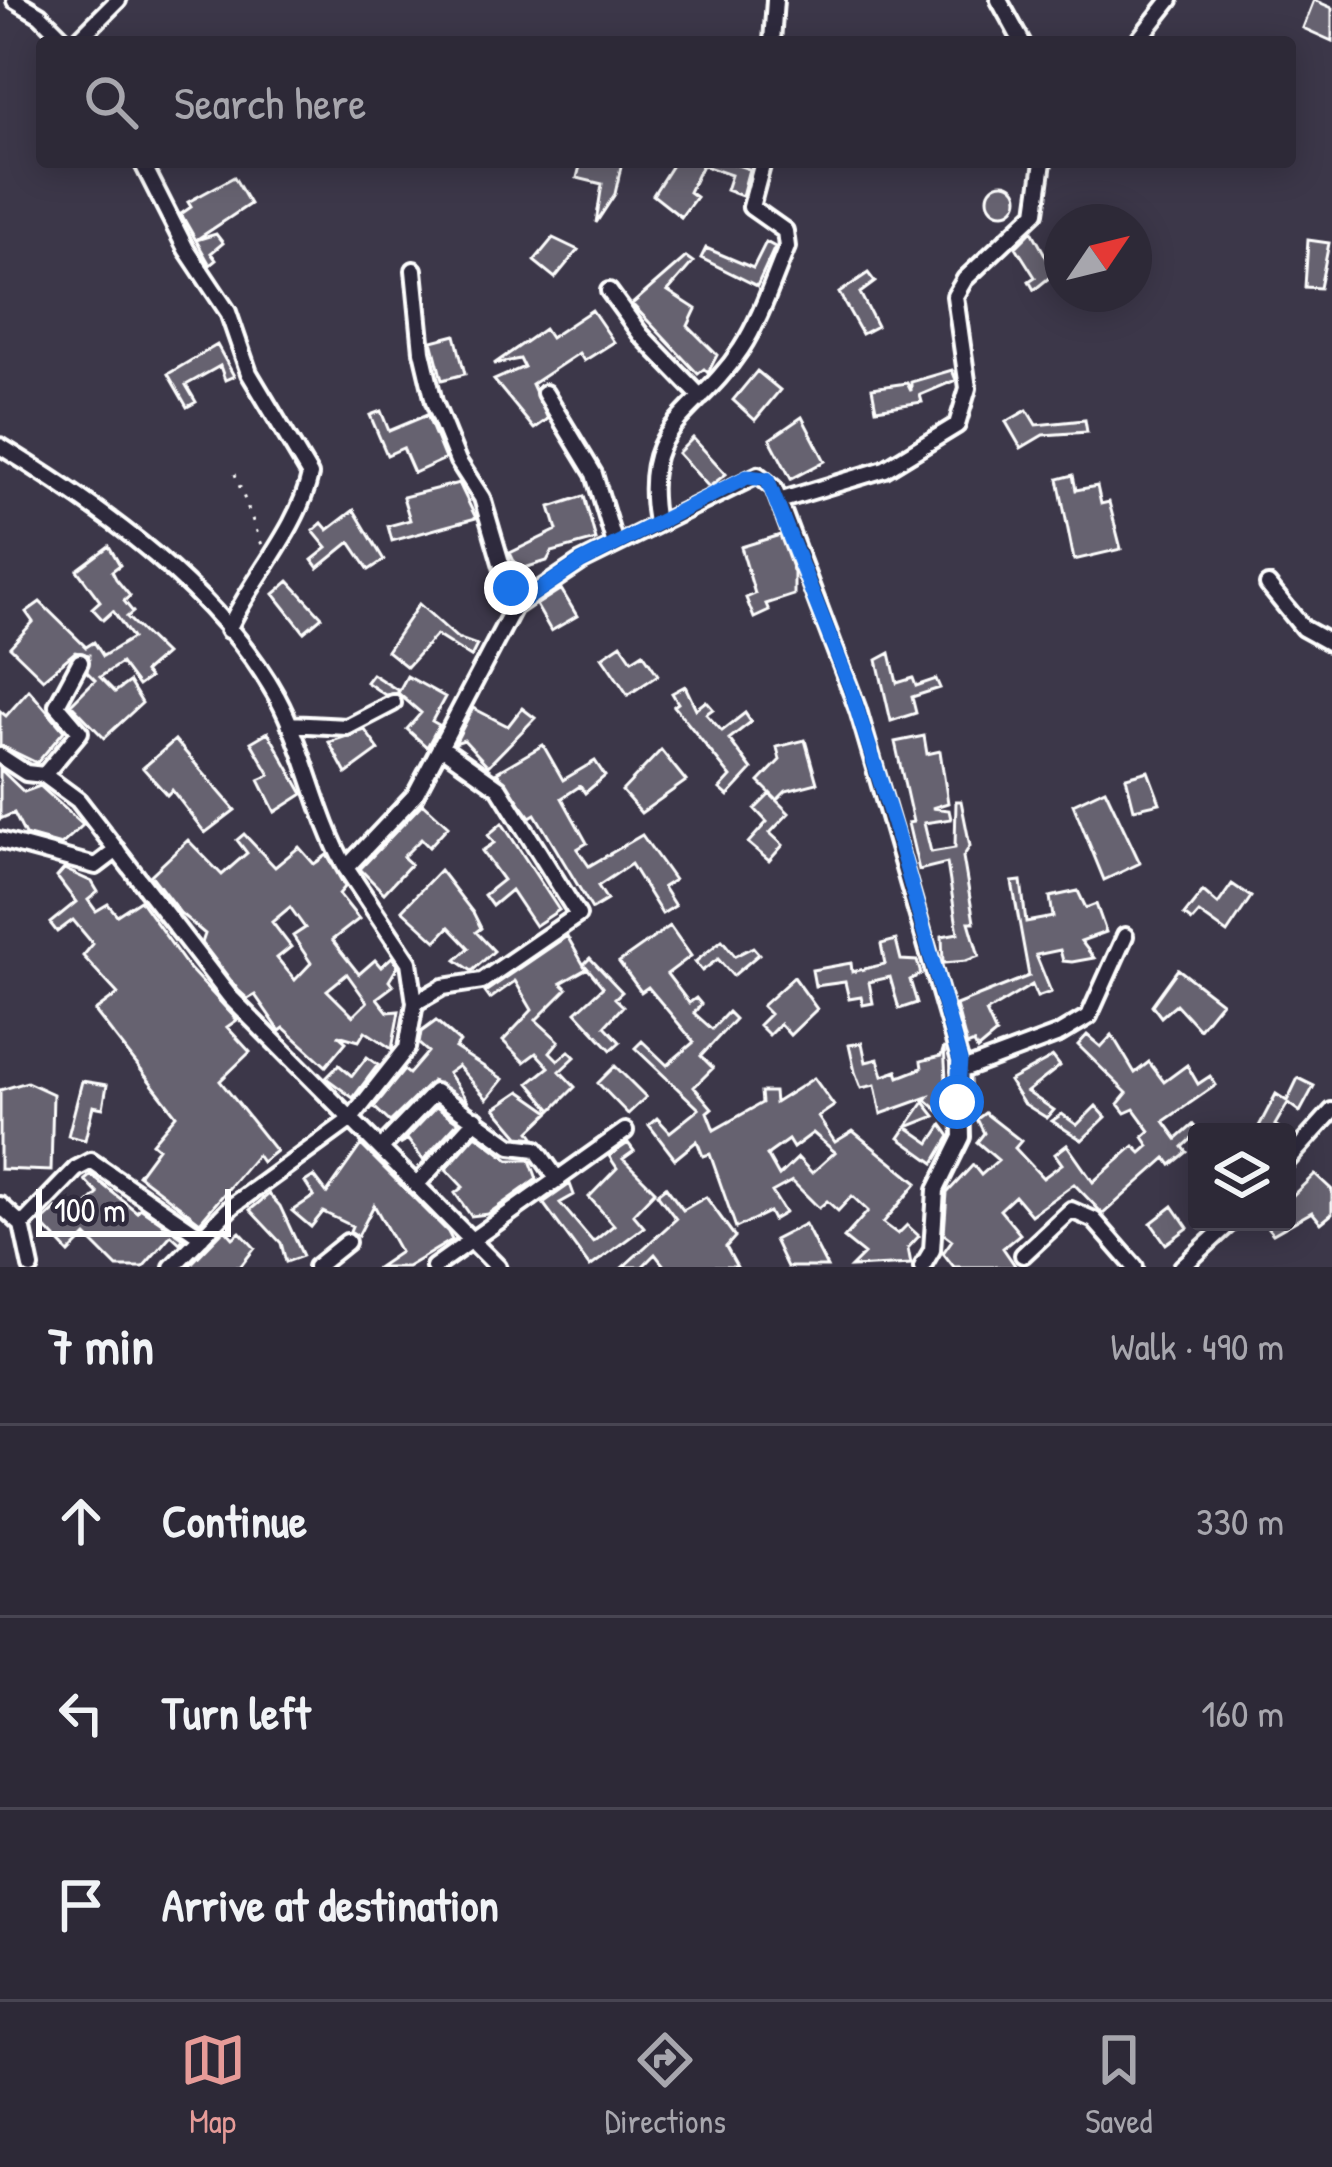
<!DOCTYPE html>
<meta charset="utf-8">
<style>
:root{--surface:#2d2937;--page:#35313f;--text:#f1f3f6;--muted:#a7a6ad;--line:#484552;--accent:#e69b98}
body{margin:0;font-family:"Patrick Hand",sans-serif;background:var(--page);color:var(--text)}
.controls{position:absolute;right:36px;bottom:36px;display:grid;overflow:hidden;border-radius:12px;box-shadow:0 6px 30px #0003}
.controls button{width:108px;height:108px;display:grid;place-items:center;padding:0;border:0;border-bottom:3px solid var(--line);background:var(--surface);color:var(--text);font:60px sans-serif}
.compass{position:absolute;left:1044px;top:204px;width:108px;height:108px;border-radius:50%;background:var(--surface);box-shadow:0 6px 30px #0003;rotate:55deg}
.scale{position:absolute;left:36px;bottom:30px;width:195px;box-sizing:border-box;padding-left:12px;border:6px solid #fff;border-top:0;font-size:33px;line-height:42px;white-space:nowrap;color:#fff;-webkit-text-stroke:9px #2f2a3d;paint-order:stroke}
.stop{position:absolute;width:36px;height:36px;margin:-27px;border:9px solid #1a73e8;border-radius:50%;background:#fff}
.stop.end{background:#1a73e8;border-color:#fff;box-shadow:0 3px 12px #0008}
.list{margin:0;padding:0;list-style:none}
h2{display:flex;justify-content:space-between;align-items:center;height:156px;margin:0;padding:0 48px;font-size:51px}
h2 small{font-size:39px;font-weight:400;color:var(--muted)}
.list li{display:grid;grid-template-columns:78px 1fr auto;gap:36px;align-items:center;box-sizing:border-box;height:192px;padding:0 48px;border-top:3px solid var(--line)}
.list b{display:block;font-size:45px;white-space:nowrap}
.list em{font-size:39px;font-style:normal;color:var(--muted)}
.icon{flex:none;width:66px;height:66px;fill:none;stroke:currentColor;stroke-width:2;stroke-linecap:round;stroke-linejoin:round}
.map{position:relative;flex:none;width:1332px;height:1267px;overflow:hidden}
.search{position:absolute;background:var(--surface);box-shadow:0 6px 30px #0003;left:36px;right:36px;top:36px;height:132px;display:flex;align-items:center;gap:30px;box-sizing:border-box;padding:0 42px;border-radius:12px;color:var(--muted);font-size:45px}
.sheet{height:732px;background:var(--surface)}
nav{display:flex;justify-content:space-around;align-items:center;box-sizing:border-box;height:168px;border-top:3px solid var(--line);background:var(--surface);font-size:33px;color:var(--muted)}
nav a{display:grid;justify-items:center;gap:6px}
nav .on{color:var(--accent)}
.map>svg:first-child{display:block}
.building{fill:#666270;stroke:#fff;stroke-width:3;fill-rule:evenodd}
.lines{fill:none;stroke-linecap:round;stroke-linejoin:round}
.minor-casing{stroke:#fff;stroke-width:22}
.path{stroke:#fff;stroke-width:3;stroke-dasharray:3 9;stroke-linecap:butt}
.minor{stroke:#2f2a3d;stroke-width:14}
.route{stroke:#1a73e8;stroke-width:15}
</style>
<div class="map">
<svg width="1332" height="1267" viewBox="0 0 1332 1267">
<rect width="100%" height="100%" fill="#3c3749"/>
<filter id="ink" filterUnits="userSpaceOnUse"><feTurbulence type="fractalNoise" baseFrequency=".00833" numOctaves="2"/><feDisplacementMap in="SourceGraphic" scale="24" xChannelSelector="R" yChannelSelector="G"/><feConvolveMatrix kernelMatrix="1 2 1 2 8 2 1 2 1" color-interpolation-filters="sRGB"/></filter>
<g filter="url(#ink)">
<path class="building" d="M1314,0l18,8v33l-29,-13z
M581,162h41l-7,32 -19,29 6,-39 -25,-6z
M674,162h55l20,7 -7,27 -16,-6 5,-15 -29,-10 -13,27 7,5 -15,20 -28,-22z
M234,177l16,27 -54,36 20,-6 7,9 -12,10 5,7 -6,5 -29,-51 10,-7 -3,-5z
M988 198a15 15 0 1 1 30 0a15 15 0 1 1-30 0Z
M1032,231l23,42 -21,17 -5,-9 6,-4 -19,-30z
M553,238l25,12 -23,28 -21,-17z
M1308,240l21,3 -9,45 -15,-1z
M766,242l9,5 -18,39 -56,-28 5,-10 47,20z
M686,257l7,5 -25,29 28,18 -8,17 29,29 -9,18 -4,-4 -6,5 -66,-70z
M868,273l7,9 -15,11 17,33 -15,8 -23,-41z
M592,310l22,32 -30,19 -5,-8 -47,31 16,35 -14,10 -40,-49 30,-13 -4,-8 -26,5 50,-35 6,9z
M455,335l10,39 -23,6 -10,-39z
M217,345l17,31 -9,4 -5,-14 -34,19 10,17 -9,5 -19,-33z
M952,370l4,10 -36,15 2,7 -46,7 -4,-21 35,-5 4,8v-9z
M757,371l23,19 -25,30 -22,-20z
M1027,410l9,15 49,-5 2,12 -44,3 -22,13 -15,-26z
M381,411l8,20 38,-16 18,44 -31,14 -11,-25 -16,7 -17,-40z
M802,417l23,44 -34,18 -21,-40z
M693,438l33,36 -17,13 -31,-34z
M1073,475l3,15 21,-4 4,18 8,-2 12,47 -47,11 -16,-81z
M459,483l17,35 -84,23 -4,-15 22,-6 -7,-23z
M584,496l12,44 -44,12 -5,9 -29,9 -8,-17 47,-23 -7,-23z
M354,510l30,50 -15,10 -19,-28 -32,26 -6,-8 15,-12 -14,-17 9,-8 6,7z
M780,535l14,38v22l-28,9 3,7 -15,7 -8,-20 9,-4 -14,-47z
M109,546l11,19 -8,6 4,8 14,17 -6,5 9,11 -6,5 38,37 -21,18 5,6 -11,8 -17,-23 -21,14 15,15 14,-10 13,21 -38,35 -33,-34 24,-24 -8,-8 2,-17 -14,-3 -32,27 -33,-32 23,-25 -7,-10 14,-10 46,45 8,-5 9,14 29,-18 -19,-27 -10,9 -11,-12 8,-7 -23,-31z
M289,581l33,36 -18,15 -30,-38z
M561,589l16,27 -26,15 -15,-26z
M419,604l38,34 20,7 -6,12 -35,-22 -29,32 -20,-16z
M621,644l11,16 11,-7 15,22 -30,20 -26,-38z
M890,653l7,30 16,-5 3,8 20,-7 4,9 -28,9 4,16 -25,8 -14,-61z
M372,674l27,17 8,-15 38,21 -13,24 7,4 -12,22 -20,-18 14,-16 -23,-20 -13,2 -19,-13z
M685,686l11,23 10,-8 7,8 -7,5 16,17 23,-18 6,9 -22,17 23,31 -24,26 -8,-7 11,-12 -57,-71 4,-3 -6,-10z
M29,690l35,41 -27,32 -37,-18v-34l6,5z
M473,708l35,18 14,-18 13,10 -47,48 -24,-26 -9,3z
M365,730l14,20 -33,24 -17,-32z
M268,732l35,62 -28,18 -16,-32 11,-5 -19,-33z
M924,736l3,18 13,-3 8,52 -16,5 17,2 2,9 -27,4 7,29 24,-4 1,-47h5l9,45 -7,11 11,65h-5l10,34 -13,5 -23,2 -1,-27 16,-3 -11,-70 -28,7 -11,-47 5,-1 -18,-80z
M175,740l60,70 -30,23 -33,-43 -5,5 -24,-27z
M805,740l12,43 -31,8 -9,9 -18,-18 21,-22 -3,-13z
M543,745l20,35 32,-19 10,15 -20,17 -5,-7 -18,12 25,45 -10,6 12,17 53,-31 32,45 -11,7 12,19 -13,8 -31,-50 -33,22 9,14 -15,9 -57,-95 -5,3 -33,-45z
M661,750l25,31 -45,32 -19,-22z
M0,769l24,23 16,-6 43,39 -22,20 -36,-10 -11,-22 -14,6z
M1148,771l12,32 -26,6 -8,-32z
M1105,789l35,74 -36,17 -31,-76z
M770,794l19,19 -19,20 13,12 -14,16 -21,-18 19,-21 -12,-13z
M423,803l25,23 -19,21 -8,-8 -18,18 8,7 -27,29 -24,-24z
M502,823l57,87 -24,16 -24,-36 -19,16 -8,-11 19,-15 -21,-29 12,-8 -6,-8z
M244,834l31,33 24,-20 15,17 13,-9 18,32 -6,7 20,25 -27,21 27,34 16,-14 6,7 11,-10 6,9 -9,15 4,5 -16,12 11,14 11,-1 -7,38 -27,-18 -6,10 -21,-6 8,7 -20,24 -42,-38 -4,3 -25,-36 -7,4 -10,-9 -36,-47 3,-9 -25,-21 -29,-38 37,-35 34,35 25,-22 -10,-13zM290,907l15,21 -12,8 18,27 -16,17 -18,-22 14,-11 -19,-25zM347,974l20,28 -14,14 -26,-26z
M64,869l28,13 6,10 -10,8 8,11 12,-7 9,11 23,-15 48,67 49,53 -10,7 23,25 -30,29 56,70 -14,11 -5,-7 -57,67 -62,-47 20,-27 -6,-5 24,-28 -81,-104 23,-17 -35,-38 10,-12 -20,-24 -16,12 -7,-9 26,-21 -19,-25z
M440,870l34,44 7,14 -5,4 18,19 -22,20 -16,-11 13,-12 -20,-21 -13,14 -34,-31z
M1021,881l5,41 27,-5 -3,-20 28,-6 8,17 10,-4 10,28 -25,9 13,17 -22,4 -9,-1 -3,-11 -24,5 15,37 -14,5 -5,-12 -46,27 10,22 -19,16 -3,-7 -7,3 -11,-41 73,-29 -17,-94z
M1232,884l19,13 -24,36 -28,-20 -7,8 -8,-6 19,-24 15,13z
M670,926l21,30 -24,18 22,29 7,-5 5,6 -7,9 18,16 16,-17 7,7 -34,37 12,12 -19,19 18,21 -5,4 7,18 48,-27 -1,-11h13l1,11 39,-25 20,28 -16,11 17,25 18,-11 64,52 -34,40 15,11 9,-9 12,11 -11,12 3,16 -60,3 13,-13 -20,-16 24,-27 -16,-15 -14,15 -11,-10 -8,7 -27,-27 -20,11 13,21 -12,7 -4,-8 -33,16 -26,-74 -7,2 -6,-15 -22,18 -26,-34 8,-7 13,14 29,-23 -64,-61 7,-7 25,24 27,-23 -46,-55 -7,5 -22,-30zM813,1133l22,19 -23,21 -14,-15 -19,18 -12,-21 21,-15 5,8z
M567,936l19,33 -25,14 6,6 -31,31 23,21 -9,11 8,8 11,-9 6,6 -15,14 15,16 -23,23 -23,-27 20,-16 -13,-14 -12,9 -21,-21 29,-31 -17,-29 -25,18 -5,-7z
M722,940l13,16 18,-9 6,7 -26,22 -15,-17 -16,12 -7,-9z
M896,940l5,20 16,1 4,13 -11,6 7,23 -18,6 -9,-32 -21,5 4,21 -10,2 -2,-8 -12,2 -4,-17 -30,4 -3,-16 39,-7 1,9 33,-8 -4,-20z
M590,958l32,34 -7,6 8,8 -18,20 15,16 -9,8 -35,-38 27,-25 -19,-23z
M1178,969l43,33 -22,27 -23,-25 -15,13 -9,-12z
M794,977l23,32 -27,26 -10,-11 -11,11 -10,-10 11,-11 -8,-8z
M436,1021l24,21 -5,6 48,31 -16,20 -29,-33 -10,7 20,29 -36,-21 -42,41 -16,-15 30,-37 5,4 19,-22 -9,-8 2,-12z
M1087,1035l14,12 11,-12 23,38 14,-11 15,20 23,-17 11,19 12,-8 6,9 -52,36 13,18 16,-14 6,7 -16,15 4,5 -16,13 -5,-7 -63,56 -29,-30 -43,31 -16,-19 -15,14 20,24 -17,14 13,19h-62l-11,-14 9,-13 -8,-6 3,-41 26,-28 8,10 17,-15 -21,-18 7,-9 -7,-14 8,-6 36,28 -6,7 28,30 19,-14 -7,-10 12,-9 26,37 41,-36 7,7 8,-7 -6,-9 7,-6 -16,-22 -9,4 -7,-9 9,-11 -49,-48z
M862,1043l4,19 12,-3 5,17 14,-5 2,6 23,-9 -1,-7 20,-5 3,-9 4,63 -7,3 -15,-13 2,-3 -47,17 -6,-29 -14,3 -6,-16 -6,-27z
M367,1057l11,8 -25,33 -27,-20 13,-13 13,11z
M1053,1057l7,9 -33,26 27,18 -7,8 -24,-15 -14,-22z
M615,1066l31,31 -18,17 -30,-31z
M1298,1078l16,8 -14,26 -12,-9 -13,22 10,7h-29l20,-38 11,7z
M82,1081l25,4 -4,23 -10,-2 -8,34 -17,-4z
M27,1082l26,12 -2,77 -51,-2v-79z
M520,1091l30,21 -20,19 5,7 -16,-2 -24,-28z
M924,1102l11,14 -28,11 23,16 12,-18 8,11 -16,27 -35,-25z
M1096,1106l10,11 -24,23 -30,-19 10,-7 15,11z
M436,1107l22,15 -35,38 -15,-20 -8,5z
M476,1135l33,25h21l7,19 -49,35 -17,2 -16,-23 8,-6 -17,-18z
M628,1143l6,8 -11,8 32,32 -22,23 11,13 -54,40 -47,-64 27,-19 4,11 -14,8 33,39 21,-17 -25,-28 28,-29 -8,-12z
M361,1145l87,87 4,8 -45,27h-29l22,-15 -26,-47 -16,31 -8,-5 2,-5 -29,-14 -12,15 -19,-16 22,-15 -9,-14 9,-6 13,17z
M1315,1174l17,16v24l-11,9 -9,-11 -39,22 -10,-12h24v-21z
M91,1175l46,37 3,-4 44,30 -4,5 -9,-8 -28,32h-26l-31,-31 -17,17 -28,-30 15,-14 12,13 30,-28 -13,-14z
M666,1187l17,23 23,-13 29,40 -9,10 11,20h-72l-10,-13 -13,13h-19l53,-48 -19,-25z
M269,1194l11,12 23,50 -17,6 -5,-19 -31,-33z
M1173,1206l15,22 -22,16 -15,-21z
M805,1224l22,43h-40l-13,-27z
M225,1229l8,9 7,-6 15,16 -15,19h-52z"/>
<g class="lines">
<g class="minor-casing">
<path id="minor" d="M15,0l25,15 27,27
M999,0l23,42
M76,42l42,-42
M772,42l3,-42
M1137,42l33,-42
M142,162l44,87 42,63 21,61 61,102c-12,55 -59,104 -82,155
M414,270l8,81 12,51 24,59 24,37 32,109
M609,291l32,44 60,62
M545,393l49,81 21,70
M0,446c103,63 218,144 277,251 29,54 39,117 69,171
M779,501l106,-32 72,-44 11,-37 -13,-92 10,-17 71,-67 7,-50
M656,523c-18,-101 39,-104 85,-174 20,-31 32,-69 46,-102l-2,-16 -34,-24 12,-45
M1268,585l35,43 29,16
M289,724l58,3 46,-24
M0,756l26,17 18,2 34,25 152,197 268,270
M44,775l36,-43 -23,-27 23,-43
M0,840l96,26 21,-16
M415,1003l28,-16 39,-6 96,-66 -79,-127 -59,-42
M960,1071l99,-37 30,-18 36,-80
M381,1148l54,-56 76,54 25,3 22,31
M1287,1161l45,-50
M419,1182l57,-63
M0,1205l22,20 9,42
M22,1225l54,-56 15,-8 111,76
M1023,1255l48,-45 23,10 41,47
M172,1267l60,-61 118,-86 57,-72 8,-45 -6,-41 -63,-94 69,-73 99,-188 67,-45 177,-87 16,13 84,222 102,351 2,76 -26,53 -4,60 -10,17
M316,1267l31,-25
M434,1267l191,-136
M1182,1267l49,-45"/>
</g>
<path class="path" d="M235,474l27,71"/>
<use href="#minor" class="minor"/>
</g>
</g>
<g class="lines" filter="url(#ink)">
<path class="route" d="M511,588l3,19 67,-45 166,-85 20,2 83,208 47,147 63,227 -3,41"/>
</g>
</svg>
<div class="controls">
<button><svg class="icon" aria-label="layers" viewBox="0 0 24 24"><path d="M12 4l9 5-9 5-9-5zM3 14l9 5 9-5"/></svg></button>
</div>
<svg class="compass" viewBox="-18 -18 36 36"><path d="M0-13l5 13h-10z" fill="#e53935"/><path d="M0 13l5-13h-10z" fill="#a7a6ad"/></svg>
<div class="scale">100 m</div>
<div class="stop" style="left:957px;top:1102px"></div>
<div class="stop end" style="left:511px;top:588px"></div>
<div class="search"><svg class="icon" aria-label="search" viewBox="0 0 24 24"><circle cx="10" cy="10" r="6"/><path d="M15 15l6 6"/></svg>Search here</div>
</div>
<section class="sheet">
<h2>7 min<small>Walk · 490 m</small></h2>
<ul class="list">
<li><svg class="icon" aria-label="ahead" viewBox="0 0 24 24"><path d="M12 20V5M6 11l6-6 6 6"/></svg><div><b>Continue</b></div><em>330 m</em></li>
<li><svg class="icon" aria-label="left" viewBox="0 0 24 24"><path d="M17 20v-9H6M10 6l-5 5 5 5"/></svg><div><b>Turn left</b></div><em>160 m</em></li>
<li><svg class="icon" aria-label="arrive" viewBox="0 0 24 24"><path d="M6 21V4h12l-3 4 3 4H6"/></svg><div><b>Arrive at destination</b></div></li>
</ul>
</section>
<nav>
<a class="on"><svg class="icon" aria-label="map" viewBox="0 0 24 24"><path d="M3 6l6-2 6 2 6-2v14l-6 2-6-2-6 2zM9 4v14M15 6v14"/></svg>Map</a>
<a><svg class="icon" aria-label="directions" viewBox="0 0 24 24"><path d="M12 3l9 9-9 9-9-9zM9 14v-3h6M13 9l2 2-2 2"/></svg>Directions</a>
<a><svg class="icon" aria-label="saved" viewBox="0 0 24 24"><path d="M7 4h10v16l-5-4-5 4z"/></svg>Saved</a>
</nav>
